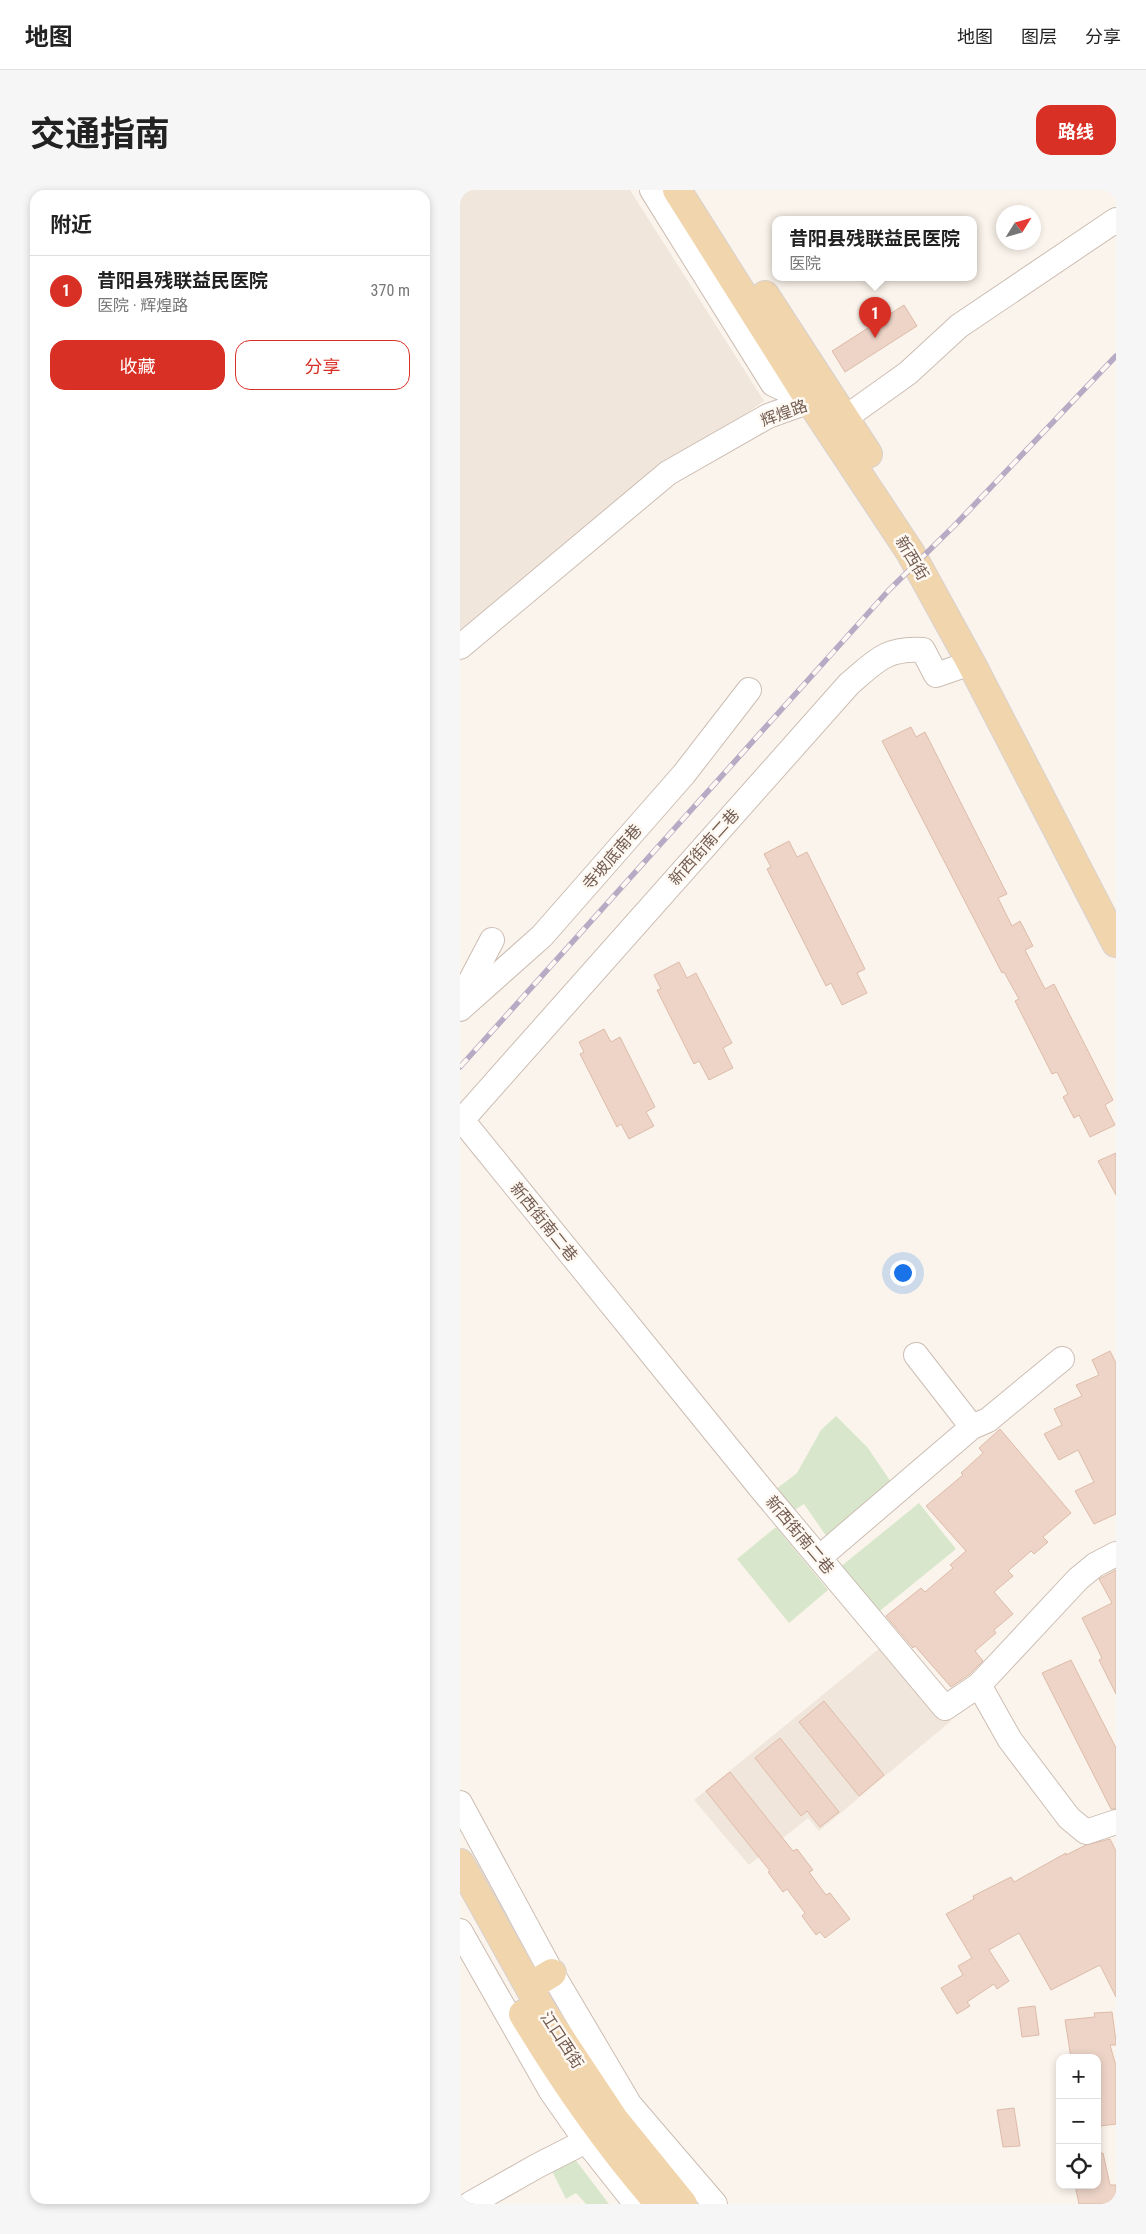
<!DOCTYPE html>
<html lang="zh">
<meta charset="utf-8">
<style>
:root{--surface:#fff;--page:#f6f6f6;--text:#222;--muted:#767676;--line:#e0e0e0;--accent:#d93025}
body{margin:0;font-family:"Roboto Condensed","Noto Sans SC",sans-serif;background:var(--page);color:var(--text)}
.controls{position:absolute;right:15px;bottom:15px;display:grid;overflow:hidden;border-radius:10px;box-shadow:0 2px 8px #0003}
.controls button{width:45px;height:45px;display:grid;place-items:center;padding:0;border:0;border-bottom:1px solid var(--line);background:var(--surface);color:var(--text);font:25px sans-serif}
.compass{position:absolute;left:536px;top:15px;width:45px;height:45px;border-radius:50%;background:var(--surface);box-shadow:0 2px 8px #0003;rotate:53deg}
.you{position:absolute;left:442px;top:1082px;width:18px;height:18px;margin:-12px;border:4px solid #fff;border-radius:50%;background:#1a73e8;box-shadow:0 0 0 8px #1a73e833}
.badge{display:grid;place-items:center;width:32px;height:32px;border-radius:50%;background:var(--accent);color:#fff;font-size:16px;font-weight:700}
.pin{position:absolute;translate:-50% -41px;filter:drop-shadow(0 1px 2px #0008)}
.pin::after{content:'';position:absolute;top:26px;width:18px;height:15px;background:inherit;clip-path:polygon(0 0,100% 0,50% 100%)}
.popup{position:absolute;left:312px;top:26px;width:205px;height:65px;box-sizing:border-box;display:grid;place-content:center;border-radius:10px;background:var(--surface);filter:drop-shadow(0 1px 4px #0005);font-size:16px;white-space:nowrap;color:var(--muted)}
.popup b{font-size:19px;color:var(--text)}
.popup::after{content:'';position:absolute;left:50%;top:100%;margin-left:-10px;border:10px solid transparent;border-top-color:var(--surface)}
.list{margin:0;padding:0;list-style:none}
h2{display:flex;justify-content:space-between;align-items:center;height:65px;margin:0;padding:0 20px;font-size:21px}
h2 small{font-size:16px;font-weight:400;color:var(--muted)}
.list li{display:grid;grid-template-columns:32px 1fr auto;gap:15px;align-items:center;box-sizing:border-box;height:70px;padding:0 20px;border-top:1px solid var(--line)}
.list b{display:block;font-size:19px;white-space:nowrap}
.list p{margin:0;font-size:16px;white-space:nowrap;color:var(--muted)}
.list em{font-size:16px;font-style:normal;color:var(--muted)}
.actions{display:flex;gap:10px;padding:15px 20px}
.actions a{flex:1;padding:11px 0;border:1px solid var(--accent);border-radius:15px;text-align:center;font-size:18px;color:var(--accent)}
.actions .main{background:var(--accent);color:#fff}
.icon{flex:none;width:28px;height:28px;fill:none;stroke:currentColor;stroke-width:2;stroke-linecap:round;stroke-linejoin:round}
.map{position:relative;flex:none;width:656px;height:2014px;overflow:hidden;border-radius:15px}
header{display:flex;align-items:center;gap:30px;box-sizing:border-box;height:70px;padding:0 25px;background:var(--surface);border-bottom:1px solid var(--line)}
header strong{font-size:24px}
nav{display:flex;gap:28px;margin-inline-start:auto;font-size:18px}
.intro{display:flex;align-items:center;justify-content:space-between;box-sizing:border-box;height:120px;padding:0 30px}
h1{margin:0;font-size:35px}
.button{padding:12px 22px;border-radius:15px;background:var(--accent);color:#fff;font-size:18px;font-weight:700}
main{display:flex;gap:30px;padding:0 30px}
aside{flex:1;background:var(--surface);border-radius:15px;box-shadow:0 2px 8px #0003}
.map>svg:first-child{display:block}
.residential{fill:#f1e6db}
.green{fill:#d8e7cb}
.building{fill:#edd4c7;stroke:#ddbba9}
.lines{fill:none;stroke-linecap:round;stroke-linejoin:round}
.minor-casing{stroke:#ccbdb3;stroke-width:26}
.major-casing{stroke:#d8d1ce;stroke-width:30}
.minor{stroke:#fff;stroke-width:24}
.major{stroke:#f1d5ad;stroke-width:28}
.rail-casing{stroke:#b7aac4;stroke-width:5.5}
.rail{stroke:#fdf8f2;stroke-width:4;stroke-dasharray:11;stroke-linecap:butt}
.labels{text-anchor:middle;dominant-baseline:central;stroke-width:5;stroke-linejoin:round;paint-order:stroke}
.street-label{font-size:16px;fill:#735c51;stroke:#fdf8f2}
</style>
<header>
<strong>地图</strong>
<nav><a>地图</a><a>图层</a><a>分享</a></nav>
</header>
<div class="intro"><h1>交通指南</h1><a class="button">路线</a></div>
<main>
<aside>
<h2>附近<small></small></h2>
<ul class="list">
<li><span class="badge">1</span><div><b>昔阳县残联益民医院</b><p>医院 · 辉煌路</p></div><em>370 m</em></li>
</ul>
<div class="actions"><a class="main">收藏</a><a>分享</a></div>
</aside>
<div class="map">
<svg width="656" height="2014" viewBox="0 0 656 2014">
<rect width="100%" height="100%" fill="#fbf4ec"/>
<path class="residential" d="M0,0h170l134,211 -66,46 -238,185z
M426,1453l65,78 -132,110 -11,-13 -59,47 -55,-65z"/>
<path class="green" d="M376,1226l32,32 25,37 -66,52 -23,-33 -11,7 -18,-21 22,-17 24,-43z
M459,1313l37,46 -80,65 -37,-46z
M316,1337l52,63 -39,33 -52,-64z
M114,1968l35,46h-23l-10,-11 -10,6 -16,-32z"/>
<path class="building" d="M444,115l13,21 -72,46 -13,-21z
M451,537l5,10 9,-5 82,162 -9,4 14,28 8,-5 13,25 -8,4 20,39 9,-5 59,116 -8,5 10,20 -25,12 -11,-22 -5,3 -11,-21 5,-3 -11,-22 -5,2 -37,-73 4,-2 -15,-27 -2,1 -120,-232z
M329,651l8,16 10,-5 58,117 -8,4 10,20 -25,12 -11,-22 -5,3 -59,-117 4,-2 -7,-13z
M219,772l8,16 9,-5 36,70 -9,5 10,20 -24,12 -10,-19 -5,3 -37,-74 4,-1 -7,-14z
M144,839l7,13 9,-5 35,70 -9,5 8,14 -25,13 -8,-15 -4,3 -37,-73 4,-2 -5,-10z
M656,963v42l-18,-34z
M650,1161l6,12v151l-22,10 -19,-33 19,-9 -16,-32 -19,10 -15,-26 18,-9 -8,-16 28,-13 -6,-11 23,-10 -7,-15z
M540,1239l71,84 -28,24 5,5 -14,12 -3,-3 -23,20 5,5 -19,16 19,22 -19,16 2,3 -21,18 8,10 -13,13 -19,13 -36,-41 -2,2 -27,-32 35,-28 4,4 28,-24 -3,-3 16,-14 -40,-45 37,-31 -2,-2 22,-20 -4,-5z
M656,1380v124l-17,-34 3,-2 -20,-40 30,-15 -13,-24z
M611,1470l45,88v61h-5l-69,-136z
M364,1511l60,74 -25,21 -60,-74z
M320,1548l59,74 -19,15 -13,-16 -6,5 -46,-58z
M270,1582l63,79 4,-2 16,21 -4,2 17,23 4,-2 20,26 -25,19 -5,-6 -4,3 -14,-19 3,-3 -18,-24 -4,3 -15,-20 2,-1 -64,-80z
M650,1649l6,12v146l-16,-32 -49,25 -32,-57 -30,17 20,31 -12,8 -3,-5 -27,18 3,4 -13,8 -16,-26 22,-13 -5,-9 14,-8 -26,-44 28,-15 -1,-3 38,-19 3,5 52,-29v2l20,-10z
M575,1816l4,29 -17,2 -4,-29z
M652,1822l4,29v4h-6l6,21v58l-16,2 -3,-21v-47h-26l-6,-38 30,-3 -1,-4z
M554,1918l6,38 -17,1 -6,-37z
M643,1963l7,32h6v19h-37l-4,-19h22v-31z"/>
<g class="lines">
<g class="minor-casing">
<path id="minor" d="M192,0l121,194 37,17
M0,457l208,-174 100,-57 42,-15 35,17 63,-45 51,-47 157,-106
M511,473l-35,12 -13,-25c-37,-3 -48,12 -74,34l-387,436 301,371 182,217 34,-23 99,-106 17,-14 21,-11
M0,811l32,-61
M0,819l82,-73 142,-162 65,-84
M512,1237l16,-7 74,-61
M359,1368l153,-131 -56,-72
M519,1495l31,55 59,78 17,14 30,-10
M0,1613l92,170 78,132 85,99
M0,1741l91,160 35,50 50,63
M10,2014l67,-38 49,-25"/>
</g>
<g class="major-casing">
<path id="major" d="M217,0l133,211 100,151 61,111 145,280
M305,105l103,159
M0,1673l83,149 71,107 69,85
M69,1797l23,-14
M63,1824c39,65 82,127 131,184"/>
</g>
<use href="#minor" class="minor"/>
<use href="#major" class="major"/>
<g class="rail-casing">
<path id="rail" d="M0,877l429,-477 66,-65 161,-169"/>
</g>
<use href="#rail" class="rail"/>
</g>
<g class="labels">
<g class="street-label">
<text transform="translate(324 223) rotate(-20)">辉煌路</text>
<text transform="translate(452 368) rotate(59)">新西街</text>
<text transform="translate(244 657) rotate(-48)">新西街南二巷</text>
<text transform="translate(152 667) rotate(-49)">寺坡底南巷</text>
<text transform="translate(84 1032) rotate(51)">新西街南二巷</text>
<text transform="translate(340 1345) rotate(50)">新西街南二巷</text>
<text transform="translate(102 1850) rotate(57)">江口西街</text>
</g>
</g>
</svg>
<div class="controls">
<button>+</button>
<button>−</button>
<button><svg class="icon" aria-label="locate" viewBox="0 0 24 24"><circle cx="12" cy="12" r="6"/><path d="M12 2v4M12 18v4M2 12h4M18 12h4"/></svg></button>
</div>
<svg class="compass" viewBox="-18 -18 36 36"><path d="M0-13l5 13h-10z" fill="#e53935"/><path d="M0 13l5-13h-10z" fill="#767676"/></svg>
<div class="you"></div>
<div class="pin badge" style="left:415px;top:148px">1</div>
<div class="popup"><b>昔阳县残联益民医院</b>医院</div>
</div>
</main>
